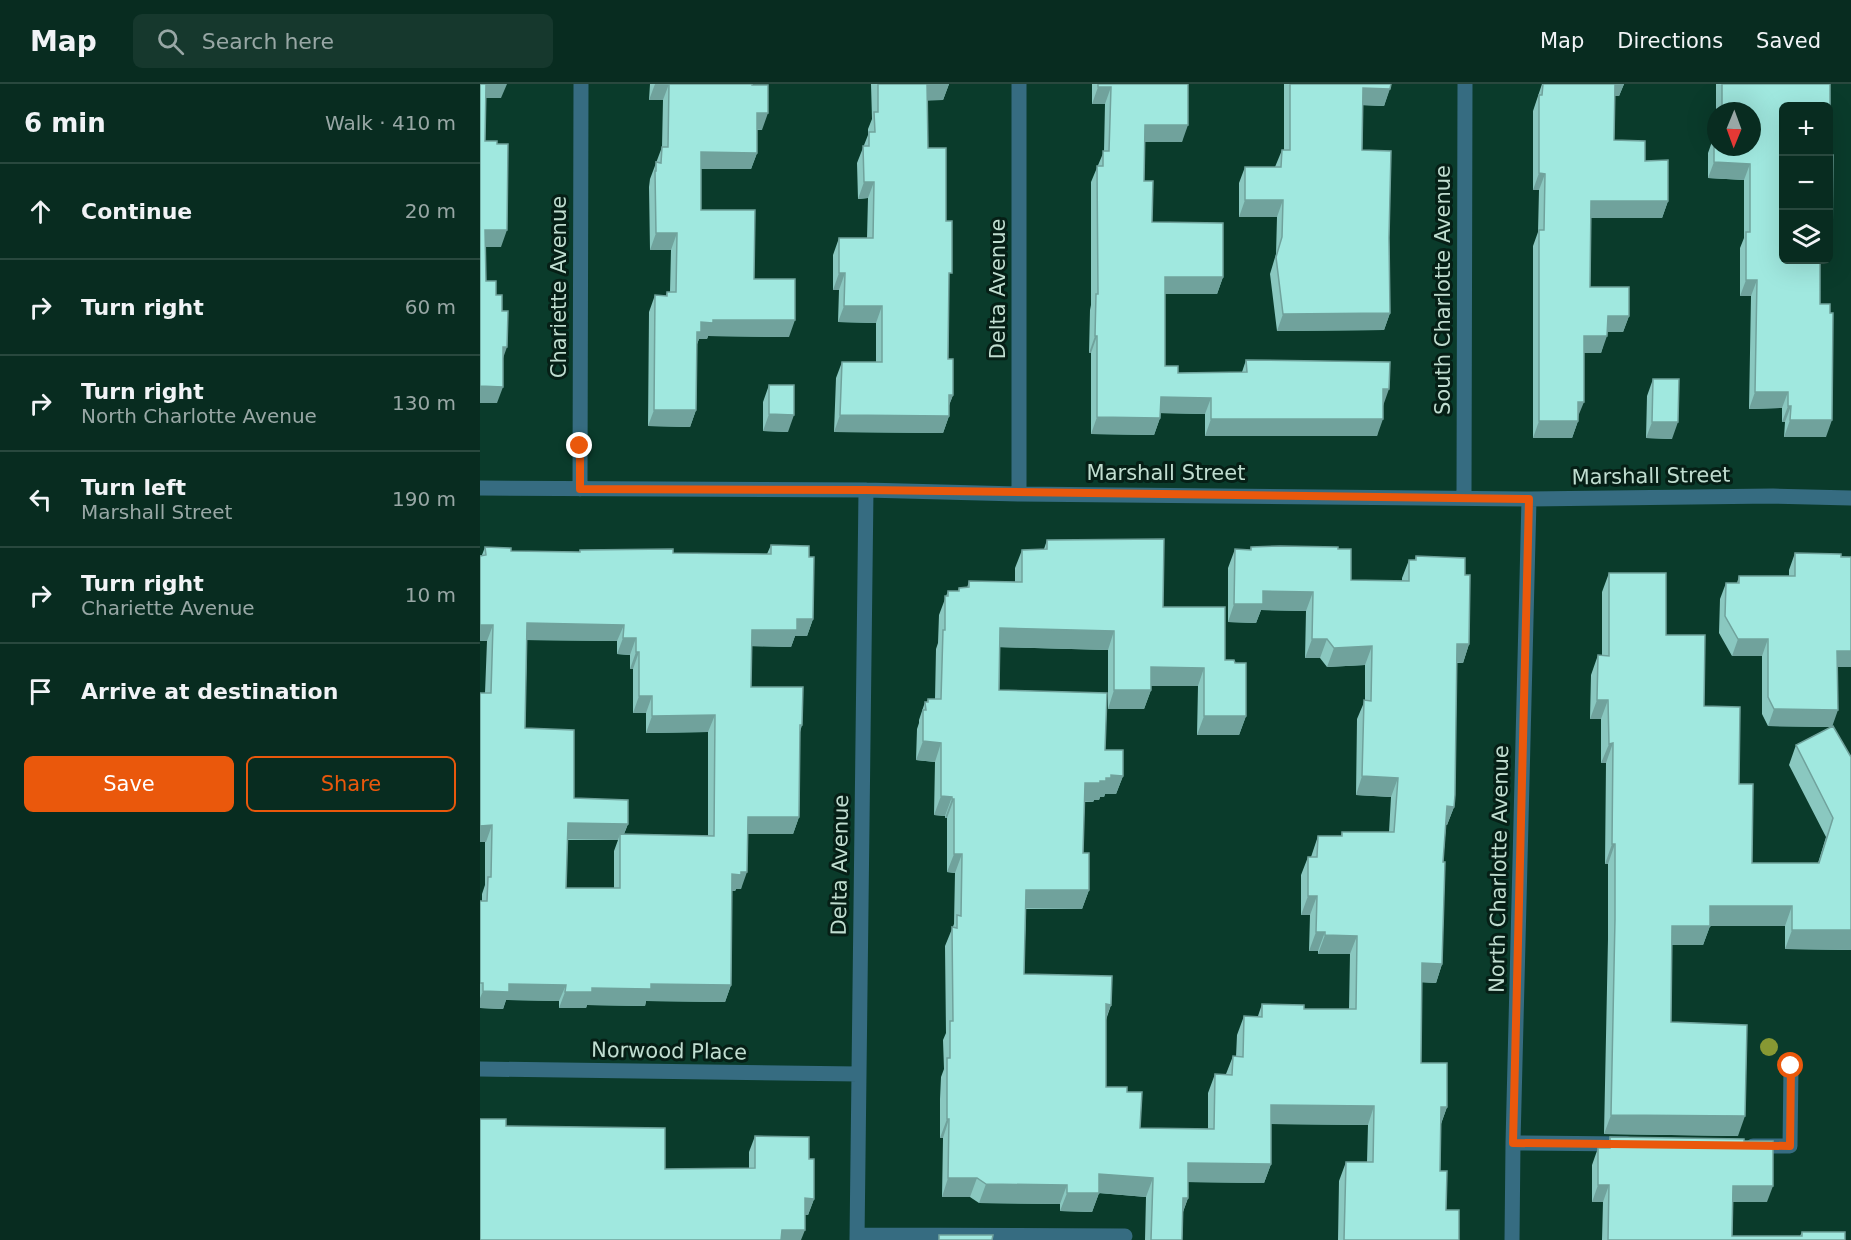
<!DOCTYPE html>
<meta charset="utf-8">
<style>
:root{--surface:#082c20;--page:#16382d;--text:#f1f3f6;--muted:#98a7a5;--line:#29483e;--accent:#ea580c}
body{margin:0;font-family:"DejaVu Sans",sans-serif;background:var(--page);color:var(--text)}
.controls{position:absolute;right:18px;top:18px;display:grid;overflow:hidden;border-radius:9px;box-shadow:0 6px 24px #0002}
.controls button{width:54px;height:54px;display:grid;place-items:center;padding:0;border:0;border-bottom:2px solid var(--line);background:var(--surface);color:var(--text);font:30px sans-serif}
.compass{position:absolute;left:1227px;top:18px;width:54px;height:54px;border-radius:50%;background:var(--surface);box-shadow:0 6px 24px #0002;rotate:181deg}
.stop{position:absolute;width:18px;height:18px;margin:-14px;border:4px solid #ea580c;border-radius:50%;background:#fff}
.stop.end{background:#ea580c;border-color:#fff;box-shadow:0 2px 6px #0008}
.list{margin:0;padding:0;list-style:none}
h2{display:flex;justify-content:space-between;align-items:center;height:78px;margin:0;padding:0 24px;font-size:26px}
h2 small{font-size:20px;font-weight:400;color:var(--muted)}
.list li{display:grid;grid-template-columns:39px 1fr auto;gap:18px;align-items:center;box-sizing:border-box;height:96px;padding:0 24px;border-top:2px solid var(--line)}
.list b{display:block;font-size:22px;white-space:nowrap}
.list p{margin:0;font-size:20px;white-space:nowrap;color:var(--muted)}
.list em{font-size:20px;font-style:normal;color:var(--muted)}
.actions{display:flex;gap:12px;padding:18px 24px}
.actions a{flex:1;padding:14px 0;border:2px solid var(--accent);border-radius:9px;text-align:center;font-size:21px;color:var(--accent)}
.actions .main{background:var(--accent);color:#fff}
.icon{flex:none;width:33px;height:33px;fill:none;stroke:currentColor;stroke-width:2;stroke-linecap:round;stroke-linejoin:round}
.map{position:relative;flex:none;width:1371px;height:1156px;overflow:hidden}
header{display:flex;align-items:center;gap:36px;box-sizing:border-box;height:84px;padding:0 30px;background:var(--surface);border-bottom:2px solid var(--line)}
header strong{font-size:28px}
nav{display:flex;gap:33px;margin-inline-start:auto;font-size:21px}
.search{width:420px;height:54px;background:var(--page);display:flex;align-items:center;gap:15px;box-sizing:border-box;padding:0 21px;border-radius:9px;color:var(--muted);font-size:22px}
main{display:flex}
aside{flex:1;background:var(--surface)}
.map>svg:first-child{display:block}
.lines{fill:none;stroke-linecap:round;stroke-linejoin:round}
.minor{stroke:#366c81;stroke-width:15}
.tree{fill:#879833}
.wall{fill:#8ac8c0;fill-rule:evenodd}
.shaded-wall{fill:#70a29c}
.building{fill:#a0e8df;stroke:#70a29c;stroke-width:1.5;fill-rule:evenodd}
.route{stroke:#ea580c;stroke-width:8}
.labels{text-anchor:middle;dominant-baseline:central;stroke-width:6;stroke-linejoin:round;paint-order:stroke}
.street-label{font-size:21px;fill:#c0ddd0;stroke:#061f16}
</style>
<header>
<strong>Map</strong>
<div class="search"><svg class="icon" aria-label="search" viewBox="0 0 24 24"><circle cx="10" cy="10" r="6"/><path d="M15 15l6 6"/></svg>Search here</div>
<nav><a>Map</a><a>Directions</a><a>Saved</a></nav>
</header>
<main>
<aside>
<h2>6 min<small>Walk · 410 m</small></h2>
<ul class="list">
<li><svg class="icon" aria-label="ahead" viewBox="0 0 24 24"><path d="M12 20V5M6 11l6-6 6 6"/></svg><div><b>Continue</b></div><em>20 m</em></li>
<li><svg class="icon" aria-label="right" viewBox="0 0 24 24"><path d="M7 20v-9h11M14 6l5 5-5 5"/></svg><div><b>Turn right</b></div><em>60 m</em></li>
<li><svg class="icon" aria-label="right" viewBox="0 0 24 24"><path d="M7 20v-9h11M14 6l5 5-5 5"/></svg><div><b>Turn right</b><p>North Charlotte Avenue</p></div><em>130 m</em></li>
<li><svg class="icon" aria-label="left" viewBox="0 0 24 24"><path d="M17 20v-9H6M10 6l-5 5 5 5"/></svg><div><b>Turn left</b><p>Marshall Street</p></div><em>190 m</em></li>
<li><svg class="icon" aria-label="right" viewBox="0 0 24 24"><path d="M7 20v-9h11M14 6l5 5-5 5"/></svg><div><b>Turn right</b><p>Chariette Avenue</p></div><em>10 m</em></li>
<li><svg class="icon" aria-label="arrive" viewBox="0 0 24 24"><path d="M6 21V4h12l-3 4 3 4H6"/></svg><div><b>Arrive at destination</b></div></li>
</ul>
<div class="actions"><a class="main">Save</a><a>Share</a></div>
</aside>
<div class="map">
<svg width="1371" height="1156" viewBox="0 0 1371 1156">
<rect width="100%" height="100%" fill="#0a3b2b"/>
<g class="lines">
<path class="minor" d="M0,404l386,2 153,4 510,5 244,-3 78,2
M100,405l1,-405
M539,410v-410
M984,413l1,-413
M0,985l378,5
M1033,1059l114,1
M1273,1062h37l1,-80
M378,1151l267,1
M377,1156l9,-750
M1032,1156l1,-97 16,-644"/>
</g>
<circle class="tree" cx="1289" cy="963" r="9"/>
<path class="wall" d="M170,0h102l10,46h-5v23l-6,16h-50v41l53,69 35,58 -81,-1 -1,3h-8l-2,5 -1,66 -6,17 -42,-1 1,-114 6,-17 11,1 1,-4h3l1,-42h-21l-1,-63 1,-8 12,-32 1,-47h-14z
M391,0h78l-6,16h-16l1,48 18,73 3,60 -1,78 5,36 -4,10v11l-6,17 -109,-1 2,-54 6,-16h34v-39l-38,-1 1,-32h-6v-35l6,-17h28l1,-40 -10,1 -1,-36 11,-28v-6l4,-10z
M612,0h96l-6,58h-38v39l8,41 71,55 -6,17h-52v72l13,7 64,-1 4,-12 137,46 -6,30h-172v-22l-45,-1v5l-6,17 -63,-1v-81h-2l1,-43 1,-5v-123l13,-31 1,-47h-13z
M804,0h107l-7,22 -21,-1 -1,45 27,88 1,75 -6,17 -107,1 -7,-57 6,-20 1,-37h-38v-34l6,-16h30l7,-17h2z
M1062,0h82l-5,12h-4l-1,44 31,21 23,40 -6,17h-71l-1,69 39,29 -6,16h-16l-6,21h-17l-6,68 -6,17h-39v-192l5,-14 1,-42h-6v-79z
M1236,0h114l2,159 -4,9v-146l-44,154h42h-6v44l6,133h-42l1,-15h-3v-14l-33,1 2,-113h-11v-48l4,-10v-58l-36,-2v-25l6,-17 2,11 36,-36h-36z
M1173,295l19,60 -26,-1 1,-42z
M289,301l19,47 -25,-1v-29z
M567,456l116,67 62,53 21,56 -7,19h-42l1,-49h-47v4l-7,19h-36v-59l-108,-3 -1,43 106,60 18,26 -7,18h-11l-1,3h-4l-1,3h-5l-1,2h-9l-1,51 6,37 -7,19h-56l-2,65 87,31 -5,15v67l21,5 13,36 68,1v-36l7,-19h11l7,-18 3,1 1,-22 7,-19h14l4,-12 42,5h45l1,-55h-32v-3h-9l1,-36h-9v-40l7,-18h3l7,-21h23l1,-4h47l2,-35 -35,-2 1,-76 8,-19v-35l-38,2 -7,-9h-15l1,-47 -45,-1 -5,13 -28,-1v-54l7,-19 15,1 1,-3 87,2 13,31 51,1v-3l7,-18h6l1,-4 49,19 4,69 -6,19h-6l-3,144 -7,18h-1l-3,37 -1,102 -6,19 -15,-1v81l26,44 -6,17 -1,47 6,39 13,30h-121l1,-59 7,-19h21l1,-37 -97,-1v40l-7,19 -76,-1v16l-5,14 -1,28h-37l1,-43 -47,-4 -7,19 -32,-1v-7l-81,-1 -9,-6h-28l1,-59h-3v-39l1,-22 3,-8 -1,-29 3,-7 -1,-87 9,-22 1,-51 -8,-1v-54h-2v-2l-11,-1 1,-53 -19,-2 1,-31 2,-6v-3l6,-18h2l1,-3h7l1,-50 2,-6 1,-28 9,-24h10l1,-3h8l2,-7 46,1v-14l7,-18 22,-1z
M291,461l38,12 4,62 -6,17h-12l-4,11 -40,-1v41l51,38 -2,7 -1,85 -6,17h-45l-7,55h-5l-1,2h-3l-1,94 -6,17 -79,-1 -1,5 -58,-1 -1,3h-27v-7l-53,-1 -3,9 -23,-1v-107h2v-7l3,-9v-192l2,-52h-7v-85l2,-1 3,-8 26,4 68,1 1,-2 93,3 94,1zM47,556l90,1v13l13,1v14h3v44h13v20l62,-1v104l-84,-2 4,-10 -54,-26 -49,-70zM87,756h51l-4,11v37h-48z
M1315,469l56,4v110h-14l-5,60 -64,-1 -6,-12v-58h-30l-13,-23 1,-34 6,-16h11l2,-7h50v-6z
M1129,489l57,62 38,71 35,78 13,79h66l8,-26 -37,-72 7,-20 37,-19 18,224 -66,-1v-23h-75l-7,19h-32v77l67,114 -134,-2 4,-195v-75h-3l1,-101h-5v-44h-11l1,-44 7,-20h4v-63z
M26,1042l159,43 84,-1v-16l6,-16 54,23 5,40 -6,16h-3z
M1130,1053l134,4 23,61h-34l-1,34h68l2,-4 43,8h-243l1,-38h-11v-37l6,-17h8z"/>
<path class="shaded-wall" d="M5,0h22l-6,14h-21z
M175,0h14l-6,16h-14z
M447,0h22l-6,16 -22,1z
M1134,0h10l-5,12h-10z
M618,3h13l-6,17h-13z
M883,4l27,1 -6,17 -27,-1z
M277,29h11l-6,17 -11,-1z
M665,41h43l-6,17h-44z
M221,68l56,1 -6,16h-56z
M1234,78l36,2 -6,16 -36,-2z
M1059,89l6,1 -6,16h-6z
M384,98h10l-6,16 -10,1z
M765,116h38l-6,17h-38z
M1111,117h77l-6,17h-77z
M5,146h22l-6,17h-21z
M176,149h21l-6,17h-21z
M1348,159h4l-4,9z
M359,189h6l-6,17h-6z
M685,193h58l-6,17h-58z
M1266,196h11l-6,16h-11z
M364,222h38l-6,17 -38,-1z
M910,229l-6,17 -107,1 6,-17z
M1128,232h21l-6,16h-21z
M233,236h82l-6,17 -81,-1 -1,3h-8l-4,10h-4l10,-27z
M615,252h2l-6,17h-2z
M1104,252h23l-6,17h-23z
M23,263h4l-6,17z
M0,302l23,1 -6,16h-17z
M903,305h6l-6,17z
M1275,308h33l-6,16 -33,1z
M469,311h4l-6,16z
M681,313l50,1 -6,16 -50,-1z
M1098,318h6l-7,17z
M1308,322h3l-6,16h-3z
M174,326h42l-6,17 -42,-1z
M289,330l25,1 -6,17 -25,-1z
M360,331l109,1 -6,17 -109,-1z
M617,333l63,1 -6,17 -63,-1z
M731,335h172l-6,17h-172z
M1310,336h42l-6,17h-42z
M1059,337h39l-6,17h-39z
M1172,338h26l-6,17 -26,-1z
M783,507l50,1 -7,19 -45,-1 -5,13 -28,-1 6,-18z
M317,535h16l-6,17h-12l-4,11 -46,-1 7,-16z
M47,539l97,2 -7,16 -96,-1z
M0,541h13l-6,16h-7z
M520,544l114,3 -6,19 -115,-3z
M143,554h13l-6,17 -13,-1z
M832,555h15l-7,19h-15z
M1258,555h30l-6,17h-30z
M977,560h12l-6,19 -13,-1z
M892,562l-7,19 -38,2 7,-19z
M1357,567h14v16h-20z
M156,568h3l-6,17h-3z
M671,583l53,1 -6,18h-54z
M634,606h37l-7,19h-36z
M159,612h13l-6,17h-13z
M1117,616h11l-7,19h-11z
M1294,625l64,1 -6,17 -64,-1z
M235,631l-7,17 -62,1 6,-17z
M724,632h42l-7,19h-42z
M443,657l18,2 -6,19 -19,-2z
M1133,659l-7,20h-5l8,-19z
M631,691l12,1 -7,18h-11l-1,3h-4l-1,3h-5l-1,2 -15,-1 7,-18 15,-2z
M882,692l36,2 -7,19 -35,-2z
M461,712l11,1 -7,19 -11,-1z
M472,715h2l-7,19h-2z
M967,722l7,1 -7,18h-6z
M268,733h51l-6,17h-51z
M88,739l60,1 -7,17 -1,-7 -2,6 -56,-1z
M12,741l-6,17h-6v-16z
M1132,760h3l-7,20h-3z
M474,770h8l-7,19 -8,-1z
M261,788h6l-6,17h-5l-1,2h-9l6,-17z
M546,806h63l-7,19 -63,-1z
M828,812h9l-7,19h-9z
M1230,822h82l-7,20h-82z
M1192,842h38l-7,19h-39z
M1312,846h59v20l-66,-1z
M836,848h9l-7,19h-9z
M845,851l32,1 -7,18h-32z
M942,879l20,1 -6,19 -21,-1z
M29,900l57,1 -7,16 -53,-1 -3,9 -23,-1v-10l3,-7z
M171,900l80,1 -6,17 -79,-1 -1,5 -58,-1 -1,3h-27l6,-16 27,-4z
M626,920l5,1 -7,18z
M791,1021l103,1 -6,19 -104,-1z
M961,1023h6l-7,19z
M1131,1031l134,1 -7,20 -134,-2z
M467,1035h2l-6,19h-3z
M708,1079l83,1 -7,19 -82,-1z
M619,1090l54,4 -7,19 -47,-4 -7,19 -32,-1 7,-18z
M468,1094h29l-7,19h-28z
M506,1100l81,1 -7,19 -81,-1z
M1118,1101h11l-6,17h-11z
M1253,1102h40l-6,16h-40z
M325,1114l9,1 -6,16h-9z
M703,1114h5l-7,19z
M302,1146h23l-4,10h-23z"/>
<path class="building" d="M0,0h6l-1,57h12v3h11l-1,86h-22l1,51h10v14h6v16h6l-1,36h-4v40l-23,-1z
M189,0h83v1h16v28h-11v40l-56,-1v58h54l-1,69h41v41h-82v3l-12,-1v10h-4l-1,78h-42l1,-115 12,1v-4h9l1,-59h-21l-1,-62h1v-9l5,1 1,-16h6z
M398,0h50h-1l1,64h18v73h6v52h-3l-1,86h5v36h-4v21l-109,-1 2,-53h40v-56h-38l1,-33h-6v-35h34l1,-56h-10l-1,-36h6v-14h6l-1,-20h4z
M618,0h90v41h-43l-1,56h9l-1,41 71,1v54h-58v89h13v7l69,-1 -1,-12 144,2 -1,27h-6v30h-172v-21l-50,-1 -1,21 -63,-1v-81h-2l1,-42h2l-1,-128h6v-15h6l2,-64h-13z
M810,0h101l-1,5 -27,-1 -1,62 29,1 -2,87 1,75 -107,1 -7,-57 6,-20 1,-37h-38v-33h36l1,-17h8z
M1063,0h72l-1,56 31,1v20l23,-1v41h-77l-1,86h39v29h-21l-1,20h-23v66h-6v19h-39v-191h5l1,-56 -6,-1v-78h3z
M1242,0h108v71h3l-1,88h-4v-137h-44v154h36v44h10v9h3l-1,107h-42l1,-14h-3v-14h-33l2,-112h-11v-48h4v-68l-36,-2v-26h2v11h36v-36h-30z
M1173,295h26l-1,43h-26z
M289,301h25v30l-25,-1z
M684,455l-1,68h62v53h9l1,3h11v53h-42v-48l-53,-1v23h-37v-59l-114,-3 -1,62 108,3 -2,57h18v26l-12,-1v3h-5v3h-6v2h-15l-2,70h6v37h-63l-2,84 88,2 -1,29 -5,-1v83h21v5h15l-2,36 74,1 1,-55 17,1 1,-19 10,1 1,-41 18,1v-13l42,1v4h52l1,-73 -32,-1v-3h-9l1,-36h-9v-39h9l1,-21h24v-4h52l4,-54 -36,-2 2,-76 7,1 1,-55 -38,2 -7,-9h-15l1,-47 -50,-1v13h-29l1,-55 16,1v-3l29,-1 58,1v2h13v31l58,1v-21h7v-4l49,2v17h5l-1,69h-12l-2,151 -1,12 -7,-1 -4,56h2l-3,102 -20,-1 -1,100h26v44h-6l-1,64h7l-1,39h13v30h-115l2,-78h27l1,-56 -103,-1v59l-83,-1v35h-5l-1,42h-31l2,-62 -54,-4v19h-32v-8l-81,-1 -9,-6h-29l1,-59h-2v-61h3v-37h3l-1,-94 5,1v-13l4,1 1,-62h-8v-55h-2v-2l-11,-1v-53l-18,-2v-31h3l-1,-8h3v-3h13l2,-69h2v-34h3v-5h11v-3l10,-1v-6l53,1v-32l25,-1v-9z
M291,461l38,1v11h5l-1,62h-16v11h-45l-1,57h52l-1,38h-2l-1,92h-51l-1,55h-6v3l-9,-1 -1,111 -80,-1v5l-59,-1v4h-27l1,-7 -57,-1v8l-26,-1v-8h-3v-82h7l1,-24h3l1,-52 -12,1v-133h11l2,-68h-13v-69l6,-1 -1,-8 26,1v3l69,1v-2l93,-1v4l98,1zM47,539l97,2 -1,13h13v14h3v44h13v20l63,-1 -1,121 -94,-2v54h-54l2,-65 60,1v-24l-54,-2v-68l-49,-2z
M1315,469l46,1v3h10v94h-14l1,59 -64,-1 -6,-12v-58h-30l-13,-23 1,-33h13v-7h56z
M1129,489h57v62h39l-1,71 36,1 -1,77h14l-1,79h67l14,-45 -37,-73 37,-19 18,31v173h-59v-24h-82v20h-38l-1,96 76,3 -2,91 -134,-1 4,-196v-75h-3l1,-101 -4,1 -1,-44h-11l1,-45 11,1z
M0,1035h26v7l159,2v41l90,-1v-32l54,1v22h5v40l-9,-1v32h-23l-1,10h-301z
M1130,1053l134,2v2h29v45h-40l-1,50h70v-4h43v8h-237l1,-55h-11v-37h12z
M459,1151h54l-1,5h-53z"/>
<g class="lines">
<path class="route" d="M100,362v43l286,1 663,9 -16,644 277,3 1,-80"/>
</g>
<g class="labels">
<g class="street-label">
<text transform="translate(79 203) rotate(-90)">Chariette Avenue</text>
<text transform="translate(518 205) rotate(-90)">Delta Avenue</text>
<text transform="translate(963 206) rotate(-90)">South Charlotte Avenue</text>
<text x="686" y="389">Marshall Street</text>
<text transform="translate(1171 392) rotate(-1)">Marshall Street</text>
<text transform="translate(360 781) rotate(-89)">Delta Avenue</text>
<text transform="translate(1019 785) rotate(-89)">North Charlotte Avenue</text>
<text transform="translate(189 967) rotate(1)">Norwood Place</text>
</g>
</g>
</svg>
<div class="controls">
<button>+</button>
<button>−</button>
<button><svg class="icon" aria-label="layers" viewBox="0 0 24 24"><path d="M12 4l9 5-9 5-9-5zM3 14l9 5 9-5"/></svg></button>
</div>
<svg class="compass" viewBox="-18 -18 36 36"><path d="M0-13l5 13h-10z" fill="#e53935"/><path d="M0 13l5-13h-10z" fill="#98a7a5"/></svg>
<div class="stop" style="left:1311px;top:982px"></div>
<div class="stop end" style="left:100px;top:362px"></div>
</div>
</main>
